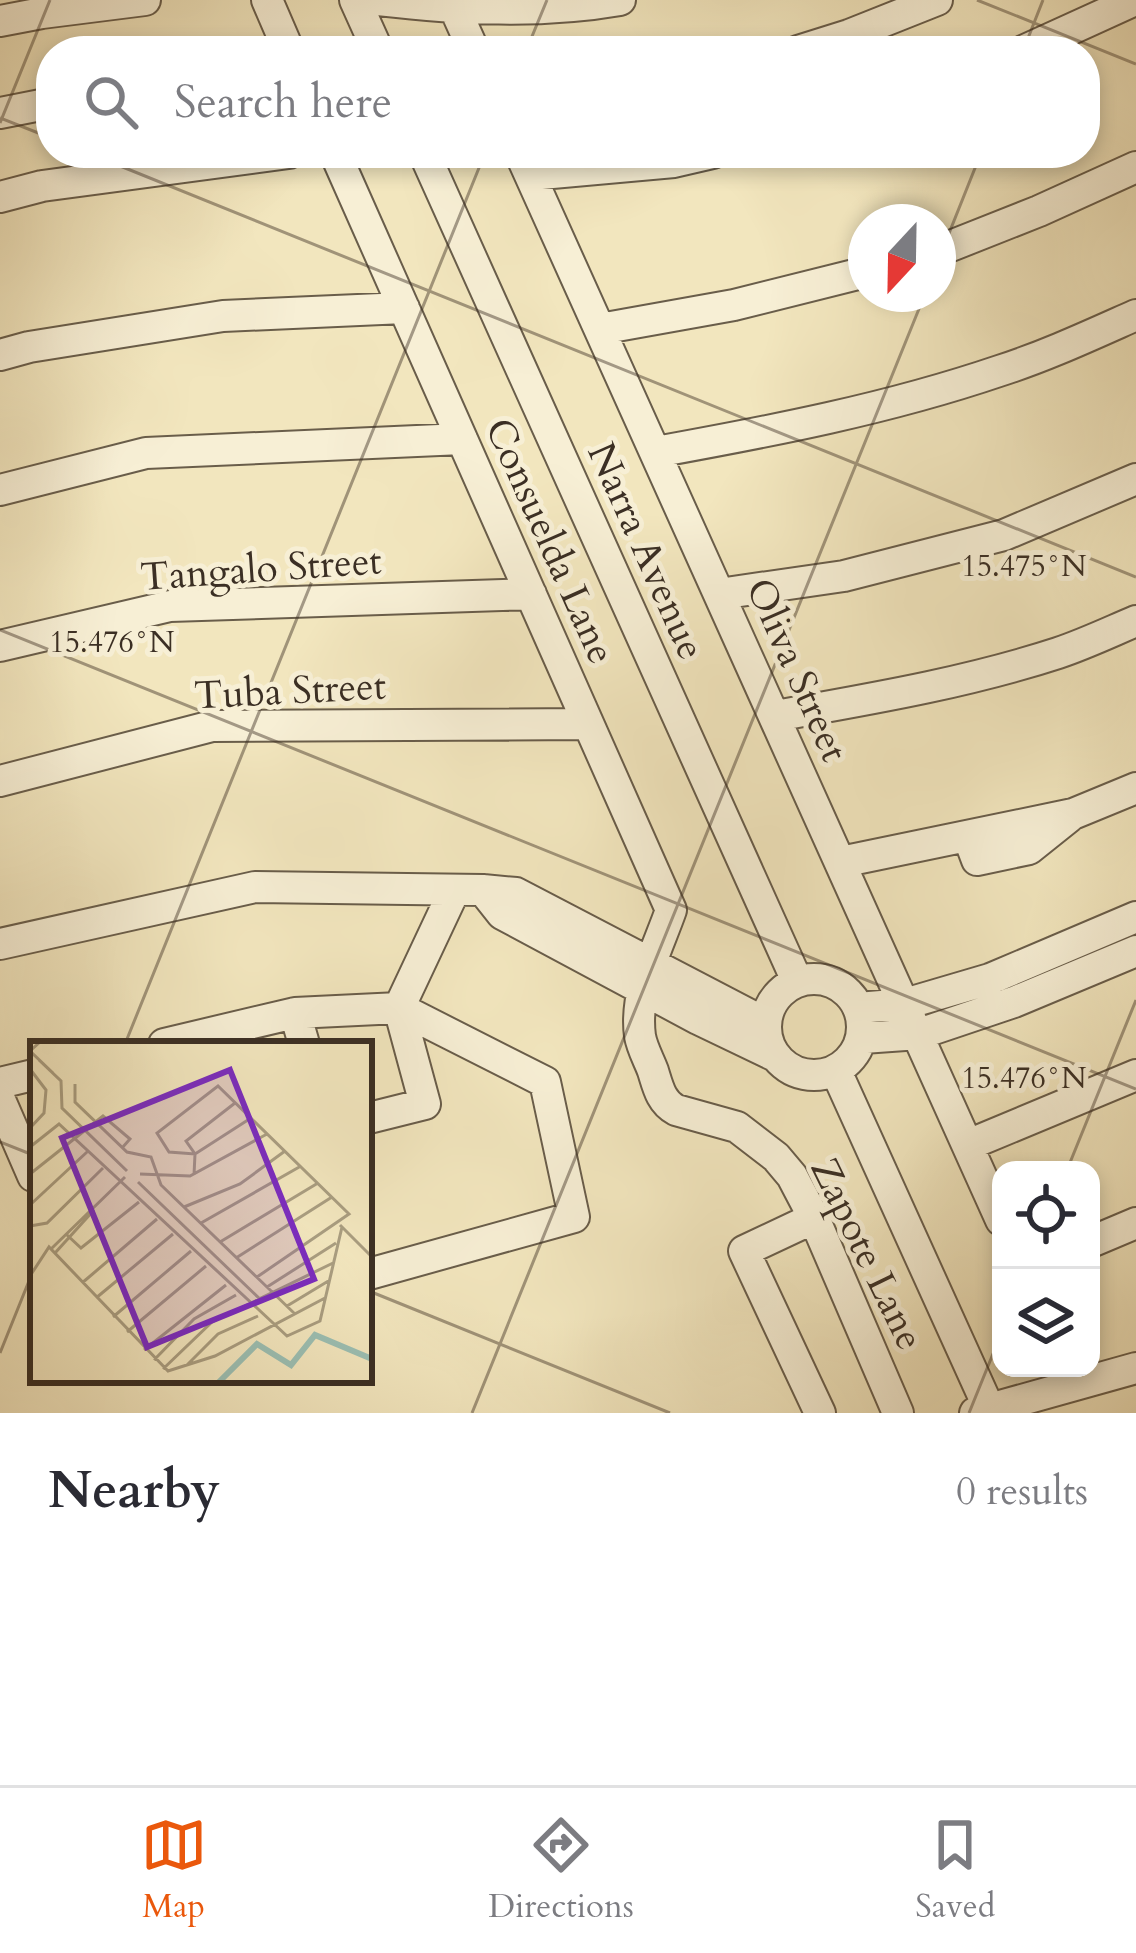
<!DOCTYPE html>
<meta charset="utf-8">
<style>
:root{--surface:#fff;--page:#f7f7f7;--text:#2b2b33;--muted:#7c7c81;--line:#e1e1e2;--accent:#ea580c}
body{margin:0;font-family:Cardo,serif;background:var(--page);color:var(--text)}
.controls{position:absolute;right:36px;bottom:36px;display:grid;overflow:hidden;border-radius:24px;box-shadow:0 6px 18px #0003}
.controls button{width:108px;height:108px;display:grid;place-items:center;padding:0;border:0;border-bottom:3px solid var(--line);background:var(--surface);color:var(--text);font:60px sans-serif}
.compass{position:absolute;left:848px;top:204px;width:108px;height:108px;border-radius:50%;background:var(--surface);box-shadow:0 6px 18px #0003;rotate:202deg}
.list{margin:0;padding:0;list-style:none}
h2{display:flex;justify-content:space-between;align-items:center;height:156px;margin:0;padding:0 48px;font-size:51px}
h2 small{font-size:39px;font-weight:400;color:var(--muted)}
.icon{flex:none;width:66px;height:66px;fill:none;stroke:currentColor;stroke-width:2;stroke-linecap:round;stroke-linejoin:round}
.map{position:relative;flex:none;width:1136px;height:1413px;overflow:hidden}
.search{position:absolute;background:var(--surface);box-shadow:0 6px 18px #0003;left:36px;right:36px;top:36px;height:132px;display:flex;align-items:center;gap:30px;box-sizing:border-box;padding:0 42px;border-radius:48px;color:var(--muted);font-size:45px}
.sheet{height:372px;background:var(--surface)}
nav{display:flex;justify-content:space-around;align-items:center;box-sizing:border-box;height:168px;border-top:3px solid var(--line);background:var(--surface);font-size:33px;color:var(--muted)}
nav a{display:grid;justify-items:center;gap:6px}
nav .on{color:var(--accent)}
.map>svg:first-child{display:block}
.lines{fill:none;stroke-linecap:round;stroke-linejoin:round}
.street-casing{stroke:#695d4a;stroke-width:34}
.street{stroke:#f7efd5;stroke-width:30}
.ticks{fill:none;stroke:#3b2f24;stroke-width:3;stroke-opacity:0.45}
.labels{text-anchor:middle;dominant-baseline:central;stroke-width:10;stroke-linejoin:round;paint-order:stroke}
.street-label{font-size:39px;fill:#3b2f24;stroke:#f7efd5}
.inset-river{fill:none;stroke:#9bbfb3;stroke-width:6}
.inset-road{fill:none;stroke:#a99d80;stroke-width:3}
.view{fill:#7b2cbf;fill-opacity:0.15;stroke:#7b2cbf;stroke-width:6}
.inset-edge{fill:none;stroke:#3b2f24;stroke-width:6}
.ticks-label{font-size:30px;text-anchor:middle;fill:#3b2f24;stroke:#f7efd5;stroke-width:10;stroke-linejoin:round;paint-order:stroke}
</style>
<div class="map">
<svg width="1136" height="1413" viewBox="0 0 1136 1413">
<rect width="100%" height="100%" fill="#f2e6be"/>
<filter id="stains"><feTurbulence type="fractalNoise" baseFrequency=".00167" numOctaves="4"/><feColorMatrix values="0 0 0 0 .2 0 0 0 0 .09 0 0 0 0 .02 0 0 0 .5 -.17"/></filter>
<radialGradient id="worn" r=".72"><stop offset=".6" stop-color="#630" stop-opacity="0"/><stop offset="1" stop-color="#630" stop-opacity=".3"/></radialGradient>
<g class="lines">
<g class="street-casing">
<path id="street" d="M267,0l22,51
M355,0l23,51
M378,0c80,9 162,14 242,0
M451,0l23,51
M0,21l42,-8 103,-13
M798,51l51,-16 88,-35
M1023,51l112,-51
M0,113l51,-10
M335,153l336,757c-14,40 -37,82 -31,126 2,12 9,24 13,35 5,16 8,31 23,39l61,17 39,30 16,19 22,42 84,195
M424,153l373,828
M520,153l481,1067
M530,175l144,-13 39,-9
M0,197l42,-11 247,-33
M938,251l101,-40 97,-44
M600,329l134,-24 132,-33
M0,355l29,-8 194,-31 181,-8
M656,452c116,-21 231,-43 343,-81 47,-15 92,-36 137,-56
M0,490l146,-37 316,-14
M719,594l125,-18 160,-41 132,-56
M0,646l170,-40 361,-12
M775,716c95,-17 191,-33 283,-63 27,-9 52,-21 78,-32
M0,781l212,-55 376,-2
M968,836l9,24 52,-11 40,-32
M841,862l232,-48 63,-26
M483,890l19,24 196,105 77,37
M0,944l255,-57 228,3 33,3 249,130
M766 1027a48 48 0 1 1 96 0a48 48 0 1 1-96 0Z
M858,1008l47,-4 85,-25 146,-62
M295,1013l9,31
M863,1038l56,-4 95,-32 122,-51
M164,1044l131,-31 104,-5 146,74 29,135 -205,57
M836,1071l155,342
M0,1083l33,-8
M0,1100l33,76
M369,1118l56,-14 -26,-96 55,-117
M968,1145l168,-70
M814,1218l-70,33 76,162
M1091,1242l45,-19
M975,1413l161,-45"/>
</g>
<use href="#street" class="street"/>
</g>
<path class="ticks" d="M977,0l159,64M526,51l21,-51M1023,51l20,-51M0,118l51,20M0,123l50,-123M88,153l1048,424M938,261l43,-108M0,630l1136,459M125,1044l360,-891M0,1142l33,13M1067,1170l69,-170M369,1291l301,122M0,1353l33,-82M472,1413l453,-1119M969,1413l32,-79"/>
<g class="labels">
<g class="street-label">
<text transform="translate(550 541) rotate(66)">Consuelda Lane</text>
<text transform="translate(646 551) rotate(66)">Narra Avenue</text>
<text transform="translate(261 569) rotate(-4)">Tangalo Street</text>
<text transform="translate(797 670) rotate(66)">Oliva Street</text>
<text transform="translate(290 691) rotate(-3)">Tuba Street</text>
<text transform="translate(867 1254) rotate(64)">Zapote Lane</text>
</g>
</g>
<g transform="translate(30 1041)">
<rect width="342" height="342" fill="#f2e6be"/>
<path class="inset-river" d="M189,341l38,-38 34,21 24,-30 57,24"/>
<path class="inset-road" d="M10,1l-10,9 23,22M9,19l22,21 1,27 65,63M0,28l16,21 -2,23 -14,15M45,43v18l52,50 24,5 10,28 134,129M221,77l-56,36 -26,-2 -12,-19 61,-47 131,128 -92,63M0,106l29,-23 228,212 33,-15 22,-94M0,133l73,-58 27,23 -8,9M110,133l50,2 77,-42M164,134l1,-21 -9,-13 49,-38M108,141l124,119M0,164l57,-53M154,166l56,-23 45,-33M171,182l100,-57M310,184l32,32M0,185l17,-3 56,-55M37,194l14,13 58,-46M190,201l98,-59M21,208l74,-72M25,212l39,-43M206,217l96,-61M0,235l19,-29 119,124 47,-15 110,-58M52,242l75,-64M237,246l69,-44M66,257l77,-64M257,265l43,-26M83,276l78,-66M97,291l79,-66M114,309l82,-65M124,319l40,-41 42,-24M157,324l31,-31 40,-18M133,328l49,-47 121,-59"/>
<path class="view" d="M200,29l84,209 -167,68 -85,-209z"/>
<rect width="342" height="342" class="inset-edge"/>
</g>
<g class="ticks-label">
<text x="1024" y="576">15.475°N</text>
<text x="112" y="652">15.476°N</text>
<text x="1024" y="1088">15.476°N</text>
</g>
<rect width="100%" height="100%" filter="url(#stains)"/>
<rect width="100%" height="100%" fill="url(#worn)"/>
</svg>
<div class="controls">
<button><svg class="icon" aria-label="locate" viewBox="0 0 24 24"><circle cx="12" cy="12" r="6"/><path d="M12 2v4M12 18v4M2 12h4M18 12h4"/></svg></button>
<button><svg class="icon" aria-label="layers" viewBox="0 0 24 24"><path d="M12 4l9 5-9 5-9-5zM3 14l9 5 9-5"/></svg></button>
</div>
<svg class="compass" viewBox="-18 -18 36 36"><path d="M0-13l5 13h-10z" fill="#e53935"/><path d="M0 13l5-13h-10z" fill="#7c7c81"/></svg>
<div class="search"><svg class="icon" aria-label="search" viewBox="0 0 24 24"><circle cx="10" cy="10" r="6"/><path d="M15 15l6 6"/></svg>Search here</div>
</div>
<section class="sheet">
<h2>Nearby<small>0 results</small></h2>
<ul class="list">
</ul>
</section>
<nav>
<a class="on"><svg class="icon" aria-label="map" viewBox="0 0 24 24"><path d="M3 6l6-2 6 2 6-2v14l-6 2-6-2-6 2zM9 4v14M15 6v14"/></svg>Map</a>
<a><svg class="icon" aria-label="directions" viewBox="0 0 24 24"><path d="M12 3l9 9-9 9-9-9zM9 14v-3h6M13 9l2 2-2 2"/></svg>Directions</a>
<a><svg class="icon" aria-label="saved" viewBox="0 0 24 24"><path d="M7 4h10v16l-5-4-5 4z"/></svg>Saved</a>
</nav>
